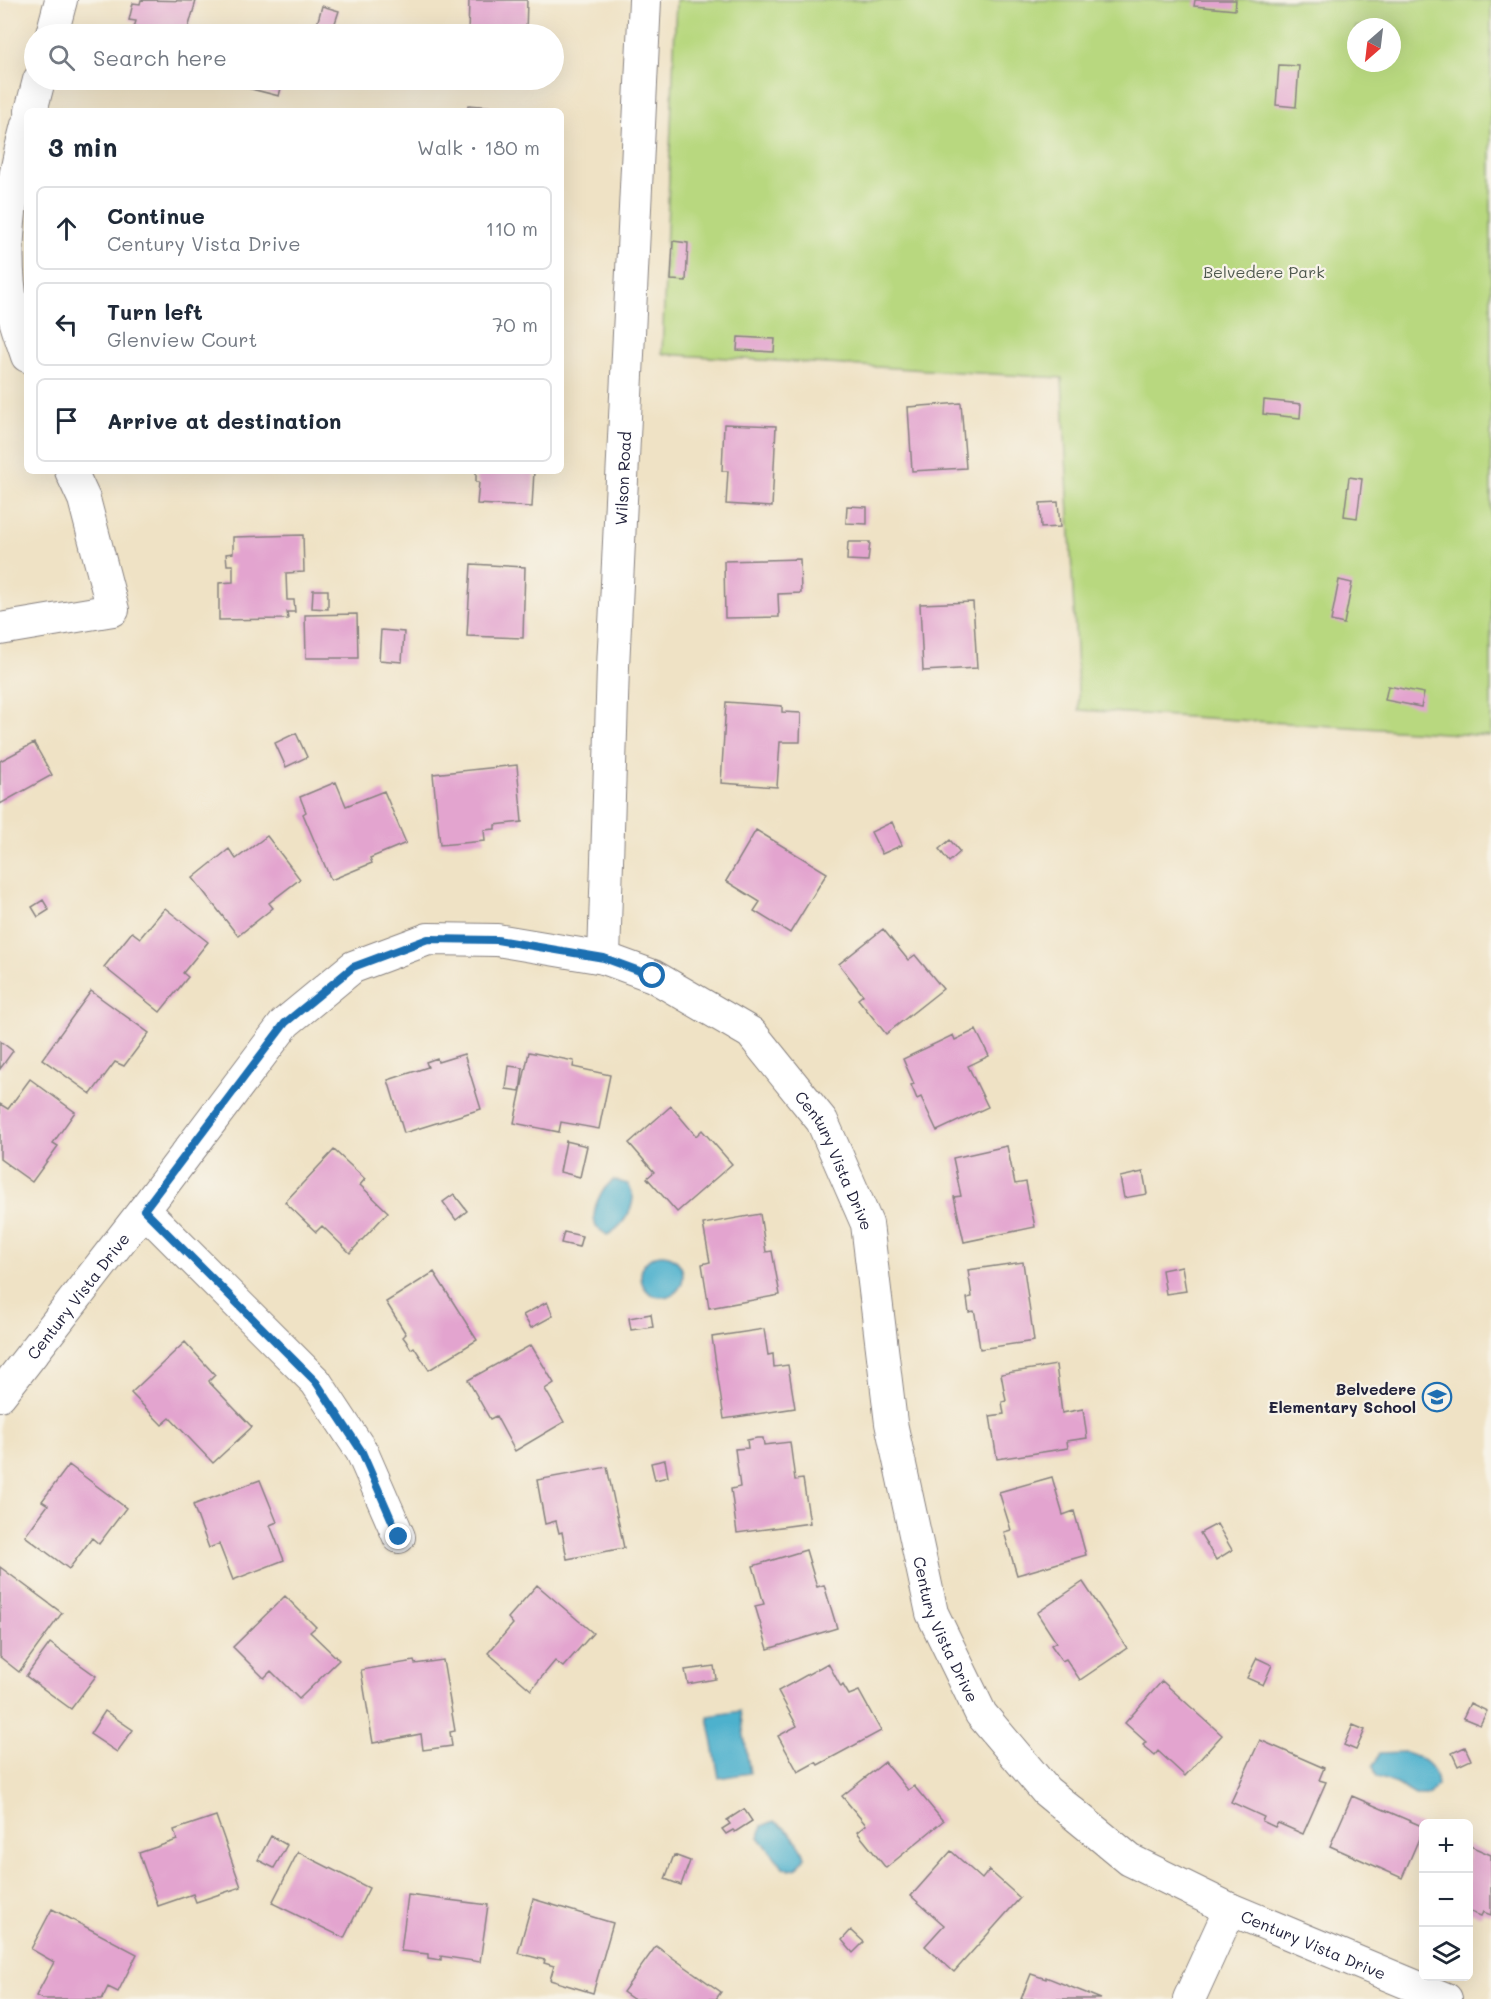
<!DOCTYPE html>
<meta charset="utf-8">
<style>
:root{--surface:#fff;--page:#f6f6f7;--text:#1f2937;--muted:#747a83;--line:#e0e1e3}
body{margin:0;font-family:Mali,sans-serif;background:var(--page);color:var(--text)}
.controls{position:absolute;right:18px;bottom:18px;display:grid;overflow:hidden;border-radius:9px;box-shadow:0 6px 24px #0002}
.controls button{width:54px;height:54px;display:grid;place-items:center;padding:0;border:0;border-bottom:2px solid var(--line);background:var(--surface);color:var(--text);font:30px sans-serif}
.compass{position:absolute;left:1347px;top:18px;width:54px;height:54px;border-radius:50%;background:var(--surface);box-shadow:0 6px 24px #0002;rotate:208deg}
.stop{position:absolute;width:18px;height:18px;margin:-14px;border:4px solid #1f6fb2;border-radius:50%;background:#fff}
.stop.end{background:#1f6fb2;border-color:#fff;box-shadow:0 2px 6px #0008}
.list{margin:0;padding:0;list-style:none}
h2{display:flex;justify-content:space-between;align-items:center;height:78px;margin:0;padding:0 24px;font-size:26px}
h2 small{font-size:20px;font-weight:400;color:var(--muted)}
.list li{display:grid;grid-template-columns:39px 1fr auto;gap:18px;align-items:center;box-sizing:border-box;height:84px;margin:0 12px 12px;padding:0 12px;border:2px solid var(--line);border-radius:9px}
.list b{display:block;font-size:22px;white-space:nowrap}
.list p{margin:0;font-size:20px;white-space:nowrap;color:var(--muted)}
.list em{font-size:20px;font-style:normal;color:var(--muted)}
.icon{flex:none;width:33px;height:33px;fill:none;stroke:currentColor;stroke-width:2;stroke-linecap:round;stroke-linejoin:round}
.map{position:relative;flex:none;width:1491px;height:1999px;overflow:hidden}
.search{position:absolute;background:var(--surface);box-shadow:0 6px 24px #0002;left:24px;top:24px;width:540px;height:66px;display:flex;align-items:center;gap:15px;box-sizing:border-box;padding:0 21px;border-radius:33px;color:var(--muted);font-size:22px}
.panel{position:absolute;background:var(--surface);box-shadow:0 6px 24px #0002;left:24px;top:108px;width:540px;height:366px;border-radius:9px}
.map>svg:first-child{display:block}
.green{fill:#b8d87f;stroke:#6d7d5d;stroke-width:1.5;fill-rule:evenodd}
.water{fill:#4eb1cd;stroke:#386a84;stroke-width:1.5}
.building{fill:#e3a4cf}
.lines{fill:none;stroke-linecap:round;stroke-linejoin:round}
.street-casing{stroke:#888280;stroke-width:34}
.street{stroke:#fff;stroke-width:32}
.route{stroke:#1f6fb2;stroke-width:8}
.labels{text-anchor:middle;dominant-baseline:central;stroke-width:4.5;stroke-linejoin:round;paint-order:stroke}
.park-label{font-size:16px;fill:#4f594f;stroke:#f7f3e8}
.street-label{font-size:16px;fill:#22223b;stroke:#f7f3e8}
.poi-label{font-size:16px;font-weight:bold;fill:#22223b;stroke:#f7f3e8;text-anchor:end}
</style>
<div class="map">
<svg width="1491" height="1999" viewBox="0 0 1491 1999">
<rect width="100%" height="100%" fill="#f7f3e8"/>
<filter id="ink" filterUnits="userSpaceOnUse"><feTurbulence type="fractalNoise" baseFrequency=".0167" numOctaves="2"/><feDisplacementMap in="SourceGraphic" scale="12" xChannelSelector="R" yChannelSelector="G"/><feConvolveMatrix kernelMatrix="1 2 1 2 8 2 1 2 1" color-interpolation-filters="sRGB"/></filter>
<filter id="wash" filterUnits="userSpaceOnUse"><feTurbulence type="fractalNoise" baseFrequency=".008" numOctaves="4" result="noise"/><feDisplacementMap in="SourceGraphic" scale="24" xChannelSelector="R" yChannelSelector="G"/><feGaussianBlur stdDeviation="1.35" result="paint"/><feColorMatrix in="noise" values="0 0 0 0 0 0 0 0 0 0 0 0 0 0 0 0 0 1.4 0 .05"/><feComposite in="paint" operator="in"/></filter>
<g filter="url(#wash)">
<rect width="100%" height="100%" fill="#efe2c5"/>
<path class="green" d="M676,0h815v736l-412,-26 -17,-332 -400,-24zM1356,27h36v36h-36z"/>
<path class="water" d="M614,1180l14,4c2,5 5,10 5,14 -1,15 -13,31 -26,37l-11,-8c-6,-16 4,-38 18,-47z
M641 1276a21 21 0 1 1 42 0a21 21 0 1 1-42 0Z
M740,1711l10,62 -31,5 -11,-62z
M1405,1752c17,5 31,14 32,33l-9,10h-13l-18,-11 -20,-7 -4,-11 7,-13z
M774,1821c13,7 28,23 31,36l-8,11 -7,2 -7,-3 -24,-30 3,-11z"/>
<g id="blocks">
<path class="building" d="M141,0l55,1 -8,28 16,5h-72l4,-13 -7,-1 4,-17 7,1z
M469,0h58l-1,34h-58z
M1195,0h41l-1,10 -41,-4z
M322,6l17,5 -7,21 -16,-4z
M1279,65l20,1 -3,41 -20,-2z
M216,80h67l-4,16z
M468,105l51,4v2h-52z
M673,241l15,2 -2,38 -15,-1z
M738,337l37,2 -1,13 -37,-2z
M1264,400l37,4 -1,14 -37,-4z
M961,403l5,65 -54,3 -4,-64z
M724,424l52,2 -4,81 -46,-3 2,-33h-6z
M476,471h58l-2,36 -55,-3 2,-22h-3z
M1349,477l13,2 -5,39 -13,-2z
M1058,502l2,25 -19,1 -1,-25z
M847,506l20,1v17l-21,-1z
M303,535l1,37 -18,1 1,27h7l1,12h-8l1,7 -69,1v-37l14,-1v-17h-6l-1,-11 7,-1v-16z
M848,542h22l-2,19 -21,-1z
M800,559l1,34 -23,1 1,23 -54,1 -1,-57z
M471,564l54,3 -2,71 -56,-2z
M1339,580l13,3 -8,41 -13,-3z
M313,590h15v19l-16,-1z
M973,602l4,66 -54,3 -3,-67z
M357,614l1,44h-52l-1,-43z
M381,630l23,2 -2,30 -23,-2z
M1388,686l36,7 -3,14 -36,-7z
M726,702l56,4v6l19,1 -1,29h-20l-3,45 -56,-4z
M296,733l11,24 -21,10 -11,-24z
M34,743l18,32 -52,29v-43z
M517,765l5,57 -27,3v4l-11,1 1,11 -45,4 -7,-71z
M336,782l10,24 38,-15 22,52 -36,15 2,5 -41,17 -28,-66 3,-2 -6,-15z
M892,822l10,23 -20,9 -11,-22z
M756,830l71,43 -37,60 -36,-22 6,-9 -34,-21z
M267,836l33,43 -31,24 4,5 -35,28 -45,-58 36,-29 7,10z
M950,840l10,12 -11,10 -10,-13z
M43,900l6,10 -11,7 -6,-10z
M165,908l43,34 -25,31 5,4 -28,35 -56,-45 28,-35 8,6z
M883,929l25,31 7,-5 28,34 -57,45 -28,-35 5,-4 -24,-31z
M91,991l58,42 -25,33 -9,-4 -24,32 -49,-35z
M976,1030l13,26 -21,10 20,41 -51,24 -16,-34 -4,2 -2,-5 -4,-9 3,-1 -11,-25 50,-24 2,5z
M0,1041l13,10 -13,18z
M529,1052l45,9 -1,6 37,8 -11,54 -38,-7 -2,10 -45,-9z
M464,1054l17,55 -77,24 -16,-53 40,-13 -2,-5 11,-4 1,4z
M509,1066l14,2 -3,23 -14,-2z
M30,1079l45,33 -22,31 5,3 -26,36 -32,-23v-55l8,5z
M671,1106l25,30 6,-6 30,34 -55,48 -30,-34 7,-6 -25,-29z
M566,1141l21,5 -7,31 -20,-5z
M1007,1146l8,38 11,-2 9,45 -71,15 -10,-45 7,-1 -8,-38z
M334,1150l31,29 -5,6 28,27 -38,41 -28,-27 -6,6 -31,-30z
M1143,1172l4,22 -23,4 -4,-21z
M454,1194l13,17 -11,9 -13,-18z
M760,1214l6,38 6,-1 8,44 -71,13 -7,-44 8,-2 -7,-38z
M564,1232l18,4 -3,11 -18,-4z
M1023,1262l11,79 -54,8 -5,-35 -1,-3 -5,1 -2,-14 5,-1 -4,-27z
M1182,1266l4,25 -20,3 -4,-24z
M434,1272l43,68 -48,30 -15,-23 -3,2 -5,-8 -3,-4 3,-3 -20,-32z
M547,1302l6,14 -22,12 -8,-13z
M651,1314l2,13 -22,3 -2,-12z
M764,1329l4,26 5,-1 1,13 14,-2 7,43 -71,11 -12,-82z
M185,1342l30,33 -6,6 1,2 42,44 -39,36 -43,-45 -8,7 -31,-32z
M531,1345l23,38 -9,6 19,33 -49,29 -19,-35 -6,3 -22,-39z
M1056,1365l6,48 21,-4 4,29 -20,3 1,7 -71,11 -7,-43 14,-2 -2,-12 4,-1 -5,-27z
M757,1438h6l1,7 26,-3 5,38 8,-1 7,44 -73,10 -6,-44 9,-2 -5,-38 13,-1 -1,-8z
M665,1460l3,17 -13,3 -4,-17z
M69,1465l57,43 -27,36 -7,-6 -23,31 -44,-33 23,-31 -6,-4z
M607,1467l17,81 -57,11 -5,-27 -3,1 -3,-12 -11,3 -8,-44z
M1052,1477l11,38 11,-4 12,44 -69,20 -13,-43 7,-2 -12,-38z
M260,1480l17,42 -7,3 14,35 -51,20 -14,-36 -10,4 -16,-43z
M1217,1524l15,26 -16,10 -16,-27z
M806,1550l11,37 7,-2 13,43 -69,21 -12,-40 -1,-3 9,-2 -11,-38z
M0,1567l62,46 -43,59 -19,-15z
M1083,1582l44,66 -47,32 -14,-21 -4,2 -11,-16 5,-3 -19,-29z
M537,1585l56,48 -30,34 -8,-6 -24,29 -43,-37 25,-29 -5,-6z
M285,1596l31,31 -6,5 29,28 -40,39 -28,-28 -7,7 -31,-31z
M50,1643l46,33 -25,33 -45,-33z
M1257,1658l15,7 -9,20 -16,-7z
M443,1660l12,71 -5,1 2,14 -29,4 -2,-16 -48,9 -12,-73 53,-9 1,3z
M828,1663l13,24 2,-2 6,10 10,-4 22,40 -63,34 -2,-3 -18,10 -20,-36 19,-10 -19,-35z
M714,1666l2,13 -28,5 -3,-14z
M1162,1681l60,54 -37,41 -27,-25 -3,4 -12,-10 3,-3 -21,-19z
M1470,1703l17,8 -7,14 -17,-7z
M105,1711l28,19 -16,22 -27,-18z
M1353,1725l12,5 -9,20 -12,-5z
M1260,1740l64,28 -5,12 7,2 -23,52 -25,-11 -3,4 -13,-6 2,-4 -33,-15z
M1465,1747l6,13 -13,6 -6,-13z
M885,1762l23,28 6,-4 29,35 -57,47 -29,-36 9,-7 -24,-29z
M1352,1796l72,31 -22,51 -72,-32z
M744,1809l8,12 -17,11 -2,-2 -7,4 -4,-5 8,-5 -3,-4z
M216,1816l25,71 -45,15 -3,-8 -35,12 -19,-53 38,-13 -3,-10z
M271,1836l16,9 -13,23 -16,-8z
M1468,1845l23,10v60l-8,-3 -2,4 -13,-5z
M951,1851l31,28 7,-9 31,28 -66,74 -29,-26 19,-21 -33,-29z
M298,1852l71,36 -25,50 -72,-35z
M674,1855l16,6 -9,24 -16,-6z
M408,1895l80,10 -8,57 -39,-6v4l-13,-2v-4l-27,-3z
M533,1899l80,24 -20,70 -43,-13 4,-14 -10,-3 1,-3 -27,-7z
M52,1909l85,45 -19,38 -10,-5 -6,12h-60l-6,-3 18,-34 -23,-13z
M851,1930l13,12 -11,11 -11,-13z
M656,1946l65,46 -5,7h-83l-10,-7z
M1031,1974l15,5v-2l55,22h-80z"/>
</g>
</g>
<g filter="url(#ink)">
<use href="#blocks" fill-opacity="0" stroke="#888280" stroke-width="1.5"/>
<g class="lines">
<g class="street-casing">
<g id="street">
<path d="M52,34l9,-34"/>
<path d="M31,111l8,-31"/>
<path d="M27,125c-16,59 -26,122 -15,182 3,17 10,33 15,49"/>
<path d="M0,629l113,-19 -29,-111 -13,-28"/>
<path id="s1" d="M604,958l9,-291 32,-667"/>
<path d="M144,1210l172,172 46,70 37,85"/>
<path id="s2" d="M0,1395l144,-185 141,-187 68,-56 75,-28 69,1 107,18 49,18 98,57 71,88 45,103 24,199 41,190 49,101 65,77 84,69 100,49 216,90"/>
<path d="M1189,1999l41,-90"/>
</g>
</g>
<use href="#street" class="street"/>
</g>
</g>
<g class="lines" filter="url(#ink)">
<path class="route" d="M399,1537l-37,-85 -46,-70 -172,-172 141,-187 68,-56 75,-28 69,1 107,18 49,18"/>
</g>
<defs>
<g id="school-ring" transform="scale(1.5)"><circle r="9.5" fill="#f7f3e8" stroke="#1f6fb2" stroke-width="1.5"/><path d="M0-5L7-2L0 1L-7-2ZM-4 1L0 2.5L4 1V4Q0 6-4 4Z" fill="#1f6fb2"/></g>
</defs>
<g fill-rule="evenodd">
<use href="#school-ring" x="1437" y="1397"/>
</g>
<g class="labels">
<g class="park-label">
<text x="1264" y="271">Belvedere Park</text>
</g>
<g class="street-label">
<text stroke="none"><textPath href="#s1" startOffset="480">Wilson Road</textPath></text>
<text stroke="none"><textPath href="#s2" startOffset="1134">Century Vista Drive</textPath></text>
<text stroke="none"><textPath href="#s2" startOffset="126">Century Vista Drive</textPath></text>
<text stroke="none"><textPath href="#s2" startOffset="1620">Century Vista Drive</textPath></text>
<text stroke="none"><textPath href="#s2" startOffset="2124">Century Vista Drive</textPath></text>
</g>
<g class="poi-label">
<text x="1416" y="1388">Belvedere<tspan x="1416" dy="18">Elementary School</tspan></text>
</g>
</g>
</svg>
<div class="controls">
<button>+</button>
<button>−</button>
<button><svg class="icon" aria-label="layers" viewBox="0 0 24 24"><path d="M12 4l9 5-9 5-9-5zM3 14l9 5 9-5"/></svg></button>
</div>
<svg class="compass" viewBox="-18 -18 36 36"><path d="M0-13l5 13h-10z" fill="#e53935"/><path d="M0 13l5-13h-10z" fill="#747a83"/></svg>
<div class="stop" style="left:653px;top:976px"></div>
<div class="stop end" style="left:399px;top:1537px"></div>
<div class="search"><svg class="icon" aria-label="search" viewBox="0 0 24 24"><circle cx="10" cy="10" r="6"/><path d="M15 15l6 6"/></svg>Search here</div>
<section class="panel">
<h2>3 min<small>Walk · 180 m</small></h2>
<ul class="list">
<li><svg class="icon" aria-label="ahead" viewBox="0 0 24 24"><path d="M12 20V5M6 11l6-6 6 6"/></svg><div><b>Continue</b><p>Century Vista Drive</p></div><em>110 m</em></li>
<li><svg class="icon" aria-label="left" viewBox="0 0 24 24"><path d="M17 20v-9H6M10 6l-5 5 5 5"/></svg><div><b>Turn left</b><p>Glenview Court</p></div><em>70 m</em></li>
<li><svg class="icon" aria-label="arrive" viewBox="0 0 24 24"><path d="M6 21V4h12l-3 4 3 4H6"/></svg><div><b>Arrive at destination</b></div></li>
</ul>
</section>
</div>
